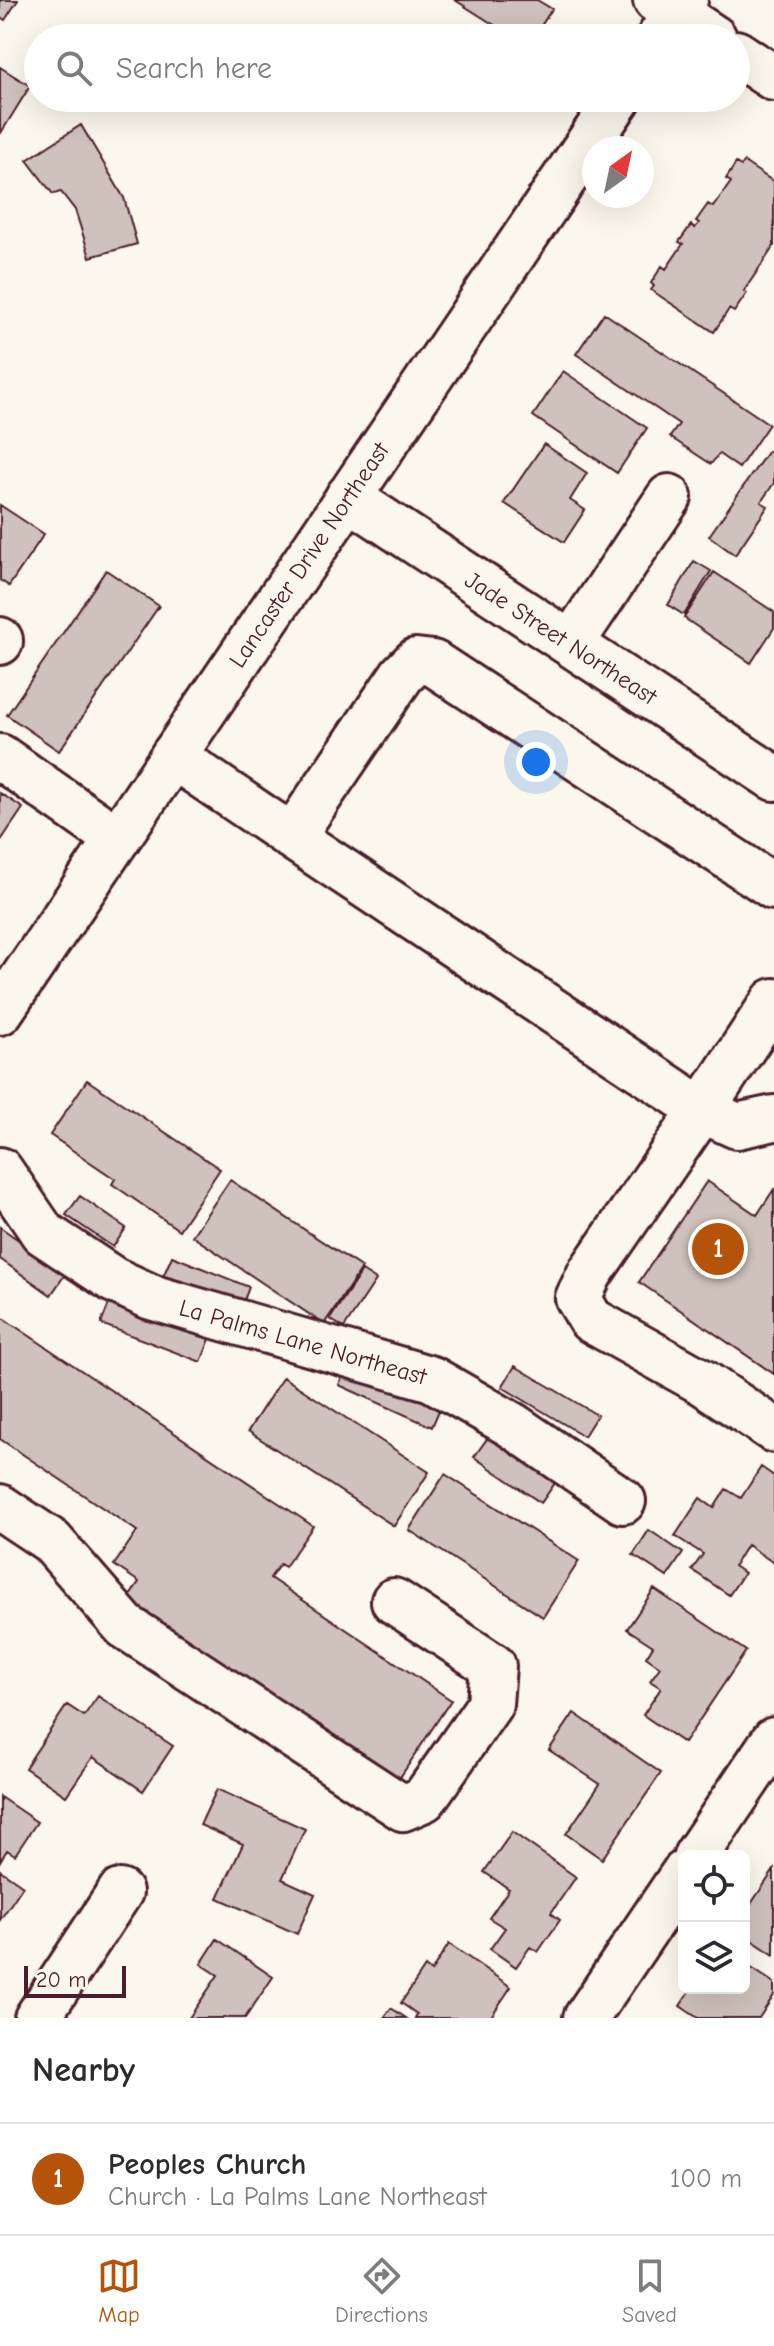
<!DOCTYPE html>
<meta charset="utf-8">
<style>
:root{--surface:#fff;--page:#f7f7f7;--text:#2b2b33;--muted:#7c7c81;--line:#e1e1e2;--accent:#b45309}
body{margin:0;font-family:"Comic Neue",sans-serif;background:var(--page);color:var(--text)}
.controls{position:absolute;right:24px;bottom:24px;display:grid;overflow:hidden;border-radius:12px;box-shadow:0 8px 32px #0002}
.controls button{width:72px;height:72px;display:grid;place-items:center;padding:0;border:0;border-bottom:2px solid var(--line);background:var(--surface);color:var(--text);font:40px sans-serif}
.compass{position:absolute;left:582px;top:136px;width:72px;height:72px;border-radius:50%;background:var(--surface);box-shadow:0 8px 32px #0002;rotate:33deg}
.scale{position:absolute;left:24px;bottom:20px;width:102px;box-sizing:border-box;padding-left:8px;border:4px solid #4a1f2b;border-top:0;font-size:22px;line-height:28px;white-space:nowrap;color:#4a1f2b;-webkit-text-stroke:6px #fbf7ec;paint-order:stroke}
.you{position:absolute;left:536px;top:762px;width:28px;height:28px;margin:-20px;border:6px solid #fff;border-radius:50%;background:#1a73e8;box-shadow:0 0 0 12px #1a73e833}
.badge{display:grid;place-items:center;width:52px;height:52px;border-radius:50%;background:var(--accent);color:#fff;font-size:26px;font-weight:700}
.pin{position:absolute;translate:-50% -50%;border:4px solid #fff;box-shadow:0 2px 8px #0006}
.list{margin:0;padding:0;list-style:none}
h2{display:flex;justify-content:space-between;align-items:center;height:104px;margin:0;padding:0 32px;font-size:34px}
h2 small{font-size:26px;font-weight:400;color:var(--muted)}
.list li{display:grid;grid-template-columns:52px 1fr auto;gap:24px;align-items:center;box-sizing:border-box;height:112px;padding:0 32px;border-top:2px solid var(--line)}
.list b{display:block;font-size:30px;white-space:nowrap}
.list p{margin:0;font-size:26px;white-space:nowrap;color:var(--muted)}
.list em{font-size:26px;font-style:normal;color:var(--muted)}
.icon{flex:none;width:44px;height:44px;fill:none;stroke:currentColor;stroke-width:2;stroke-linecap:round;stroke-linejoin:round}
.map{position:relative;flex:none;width:774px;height:2018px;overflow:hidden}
.search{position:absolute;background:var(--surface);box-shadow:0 8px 32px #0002;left:24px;right:24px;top:24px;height:88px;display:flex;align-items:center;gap:20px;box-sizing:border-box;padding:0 28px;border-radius:44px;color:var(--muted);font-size:30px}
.sheet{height:216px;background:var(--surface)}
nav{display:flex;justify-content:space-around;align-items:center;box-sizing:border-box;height:112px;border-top:2px solid var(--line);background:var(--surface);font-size:22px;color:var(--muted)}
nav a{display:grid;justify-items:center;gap:4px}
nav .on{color:var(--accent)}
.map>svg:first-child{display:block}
.building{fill:#cfc2bc;stroke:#4a1f2b;stroke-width:2}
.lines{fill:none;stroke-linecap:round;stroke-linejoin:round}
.minor-casing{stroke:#4a1f2b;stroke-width:50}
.major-casing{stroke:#4a1f2b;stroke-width:50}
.minor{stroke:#fbf7ec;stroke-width:44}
.major{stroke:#fbf7ec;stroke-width:44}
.labels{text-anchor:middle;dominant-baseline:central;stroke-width:6;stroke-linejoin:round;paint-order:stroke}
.street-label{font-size:24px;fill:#4a1f2b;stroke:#fbf7ec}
</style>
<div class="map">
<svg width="774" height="2018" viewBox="0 0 774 2018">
<rect width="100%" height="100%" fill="#fbf7ec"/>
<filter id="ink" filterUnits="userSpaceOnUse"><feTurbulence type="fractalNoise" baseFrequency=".0125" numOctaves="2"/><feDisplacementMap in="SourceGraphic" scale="16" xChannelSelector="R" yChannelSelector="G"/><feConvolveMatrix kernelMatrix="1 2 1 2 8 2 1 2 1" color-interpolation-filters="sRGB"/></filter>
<g filter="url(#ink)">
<path class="building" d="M0,0h18l-13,20 -5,-3z
M455,0h82l15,9 -19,29h-18z
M0,67l30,19 -29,47 -1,-1z
M81,125l43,73 13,46 -47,13 -15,-47 -14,-18 -8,2 -26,-34z
M744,162l30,20v64l-30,45 3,2 -13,19 -5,-3 -15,23 -63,-42 3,-4 -3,-3 11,-17 4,3 17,-25 -4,-2 12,-17 4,3 4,-5 -3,-2 12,-17 5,3 18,-25 -5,-3 10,-16 5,3z
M604,313l165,111 -30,44 -20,-14 -8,10 -41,-27 9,-13 -103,-70z
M563,371l84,57 -30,45 -84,-57z
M544,444l43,29 -17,27 15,10 -21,32 -60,-39z
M768,451l6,4v28l-13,19 7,4 -33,49 -26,-19z
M0,505l44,29 -35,52 -9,-6z
M694,561l17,10 -27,44 -16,-10z
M106,570l53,36 -100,145 -52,-36z
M714,572l60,40v16l-23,35 -67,-45z
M0,793l23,15 -23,34z
M87,1080l133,89 -41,61 -67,-46 3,-5 -65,-44z
M230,1180l132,88 -38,56 -132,-88z
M707,1181l50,34 17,-26v185l-135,-92z
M80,1196l46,32 -13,19 -47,-32z
M0,1227l66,46 -15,22 -51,-36z
M172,1256l77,31 -9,24 -78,-32z
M362,1271l14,9 -32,48 -14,-9z
M110,1301l100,38 -9,23 -100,-38z
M0,1316l313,210 -28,41 -5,-3 -10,14 181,122 -56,85 -270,-181 14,-22 -25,-17 23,-34 -137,-92z
M347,1365l93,43 -8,19 -93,-42z
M515,1366l82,49 -13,21 -82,-49z
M283,1377l146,95 -35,54 -146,-95z
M489,1436l66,47 -14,20 -67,-46z
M761,1467l13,9v87l-27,-18 -13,21 10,7 -15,22 -37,-25 11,-16 -28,-18 25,-38 14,10 12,-19 15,9z
M445,1474l134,87 -36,56 -134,-87z
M649,1530l34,23 -16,24 -34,-22z
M654,1589l92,62 -62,92 -41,-28 18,-27 -11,-7 10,-14 -14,-10 7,-11 -26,-17z
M98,1696l75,50 -30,45 -50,-34 -27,39 -41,-28 42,-63 17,11z
M574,1713l87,60 -59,86 -36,-25 34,-50 -51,-34z
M217,1789l88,40 -23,50 33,15 -18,40 -79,-36 25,-54 -43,-19z
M0,1797l37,25 -22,33 -8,-5 -7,11z
M512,1832l64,45 -25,36 9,7 -22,32 -8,-5 -14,20 -26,-18 15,-21 -16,-10 20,-29 -25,-17z
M0,1870l23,16 -23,34z
M774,1870v85l-30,-20v-21z
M217,1939l56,38 -28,41h-56l29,-43 -17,-11z
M449,1944l62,43 -21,31h-75l2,-4 -16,-11 24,-36 6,5z
M744,1963l30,20v12l-15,23h-61l-18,-12 12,-18h52z
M391,2008l15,10h-22z"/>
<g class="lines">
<g class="minor-casing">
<path id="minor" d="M656,0l58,38
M736,53l38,25
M348,497l426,281
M0,640v2
M571,644l98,-147
M173,756l119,81 110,-162 14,-14 17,2 341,224
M0,757l117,82
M292,837l410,273 -112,163 -12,25 13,22 113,63 70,47
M774,1001l-72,109 35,16 37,-8
M0,1170l43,63 71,47 37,17 281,82 80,46 111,76
M0,1507l51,34 74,85 278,182 21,-9 66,-95 3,-38 -99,-65
M696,1856l78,-116
M37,2018l83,-126
M586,2018l98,-145"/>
</g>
<g class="major-casing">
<path id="major" d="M659,38l26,-38
M0,1012l619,-914"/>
</g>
<use href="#minor" class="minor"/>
<use href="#major" class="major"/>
</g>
</g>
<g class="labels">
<g class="street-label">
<text transform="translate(309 555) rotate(-56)">Lancaster Drive Northeast</text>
<text transform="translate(561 638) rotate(33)">Jade Street Northeast</text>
<text transform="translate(303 1342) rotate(16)">La Palms Lane Northeast</text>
</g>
</g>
</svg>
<div class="controls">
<button><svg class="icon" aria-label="locate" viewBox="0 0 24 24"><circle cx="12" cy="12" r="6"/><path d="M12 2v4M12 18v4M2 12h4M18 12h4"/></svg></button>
<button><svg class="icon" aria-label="layers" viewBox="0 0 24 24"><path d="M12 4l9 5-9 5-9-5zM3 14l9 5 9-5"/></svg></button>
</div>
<svg class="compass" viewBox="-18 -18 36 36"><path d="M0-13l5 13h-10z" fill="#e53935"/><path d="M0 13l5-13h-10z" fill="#7c7c81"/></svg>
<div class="scale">20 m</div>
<div class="you"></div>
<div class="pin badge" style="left:718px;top:1249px">1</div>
<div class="search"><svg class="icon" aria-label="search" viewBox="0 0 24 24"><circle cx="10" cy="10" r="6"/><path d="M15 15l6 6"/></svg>Search here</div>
</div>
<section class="sheet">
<h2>Nearby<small></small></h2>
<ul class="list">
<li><span class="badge">1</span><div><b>Peoples Church</b><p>Church · La Palms Lane Northeast</p></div><em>100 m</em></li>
</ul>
</section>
<nav>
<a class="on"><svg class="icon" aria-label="map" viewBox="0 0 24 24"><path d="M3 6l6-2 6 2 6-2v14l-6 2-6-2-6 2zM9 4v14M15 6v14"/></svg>Map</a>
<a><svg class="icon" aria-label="directions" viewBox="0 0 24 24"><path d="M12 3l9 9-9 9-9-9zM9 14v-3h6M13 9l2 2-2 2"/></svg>Directions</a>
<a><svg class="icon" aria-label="saved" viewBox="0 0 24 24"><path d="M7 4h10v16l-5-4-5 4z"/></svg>Saved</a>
</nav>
